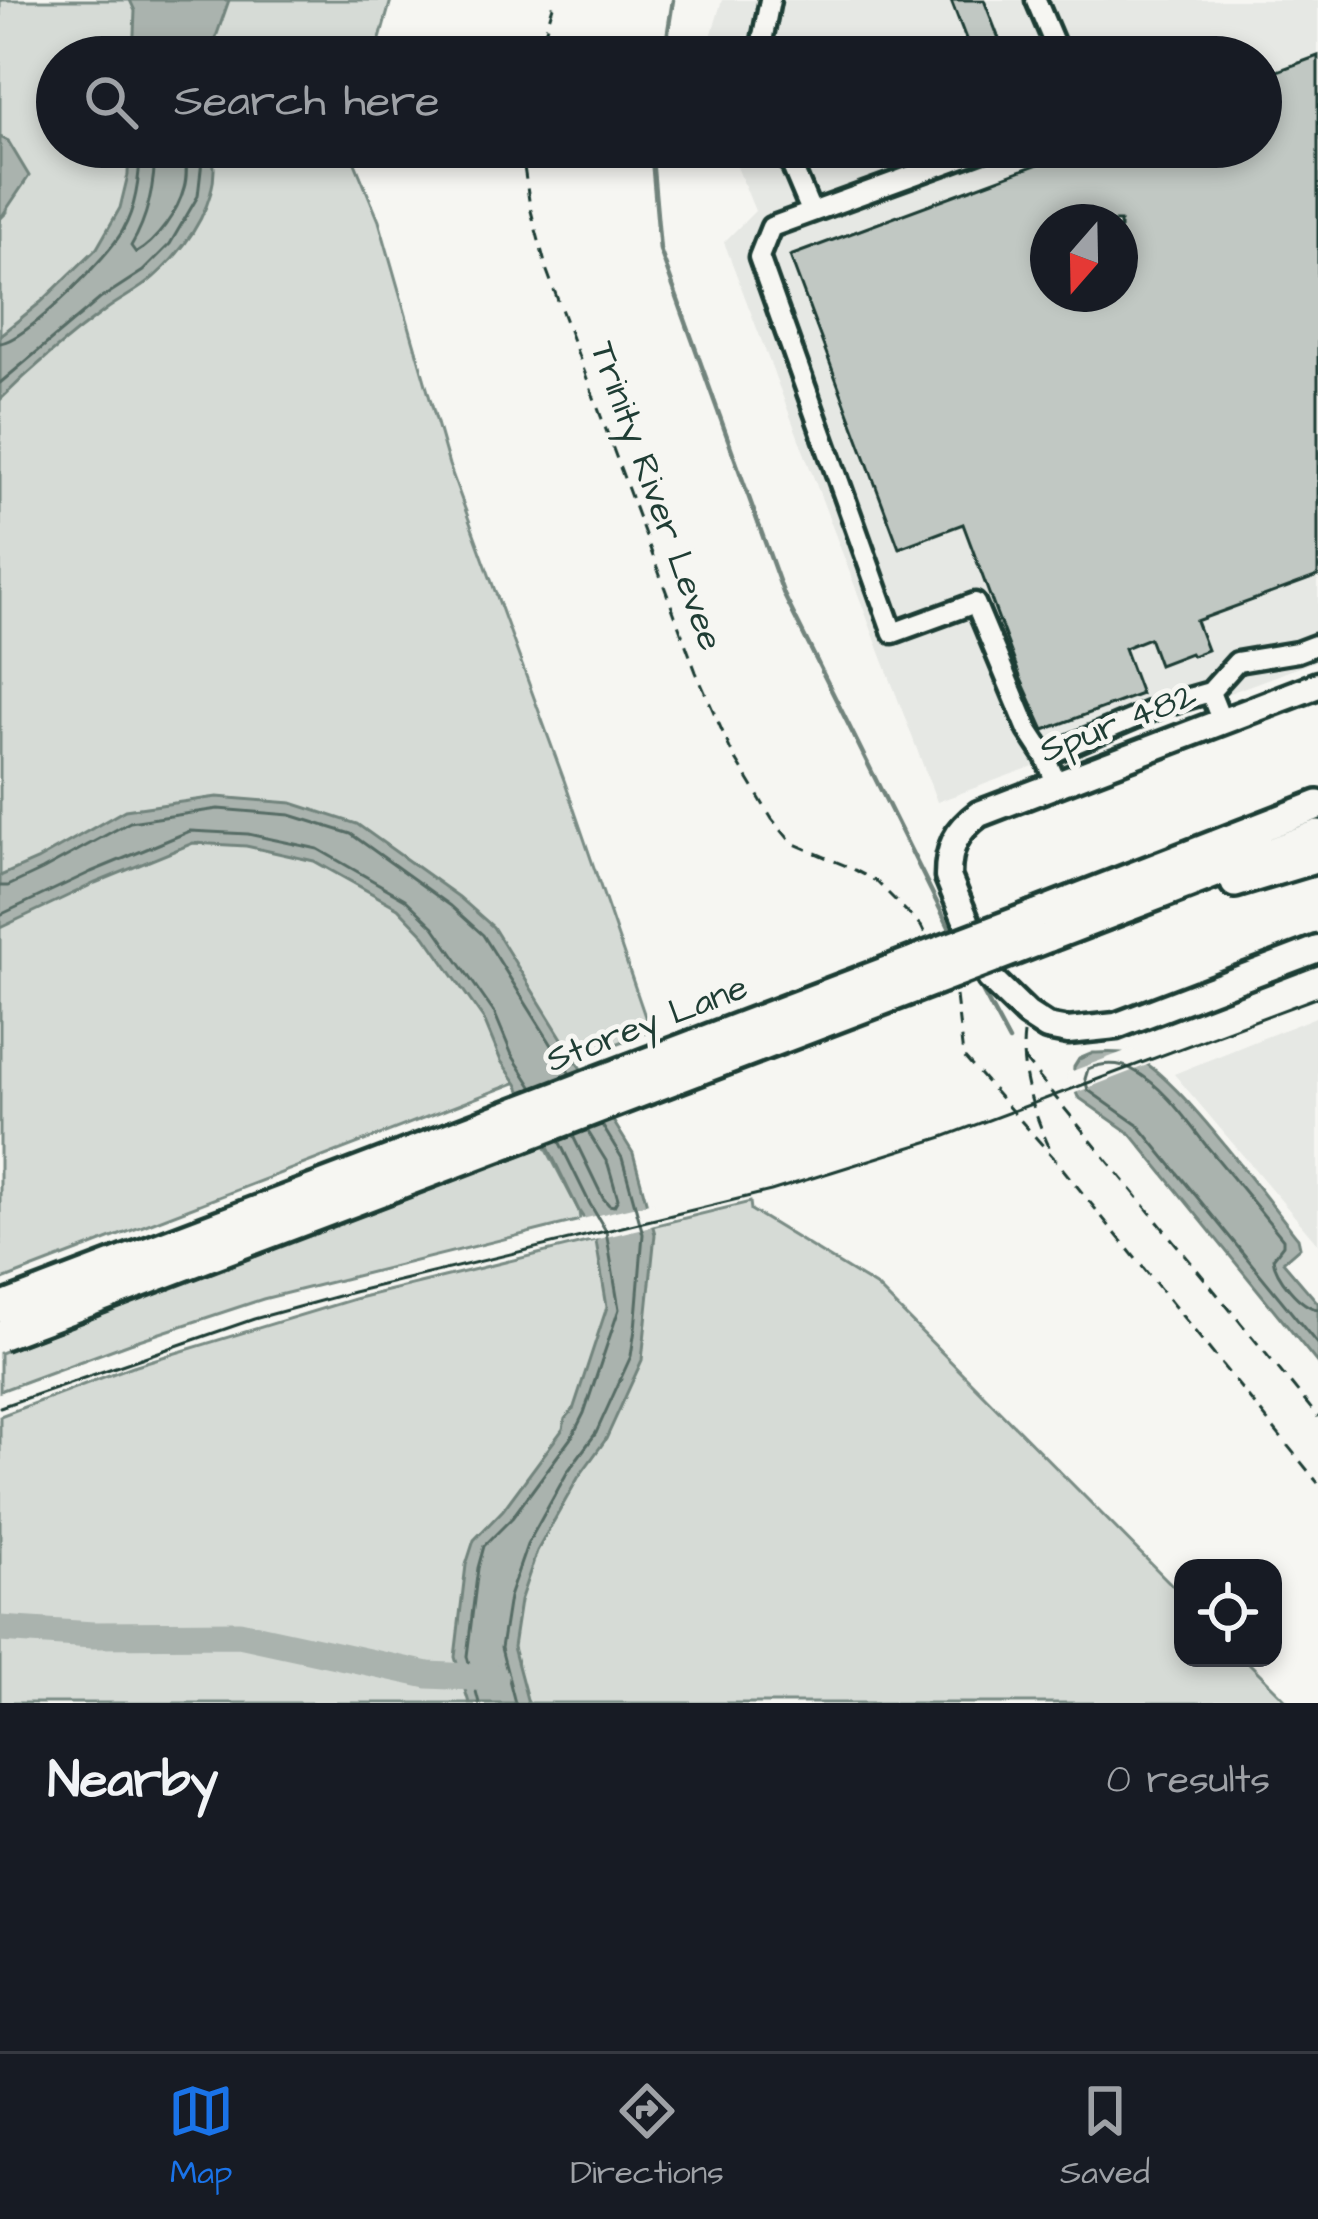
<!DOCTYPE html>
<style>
:root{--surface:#171b24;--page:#242831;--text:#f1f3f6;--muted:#9ea1a6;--line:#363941;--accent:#1a73e8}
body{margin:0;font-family:"Architects Daughter",sans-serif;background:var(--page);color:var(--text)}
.controls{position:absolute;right:36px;bottom:36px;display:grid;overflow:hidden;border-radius:24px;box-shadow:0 6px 18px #0003}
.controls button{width:108px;height:108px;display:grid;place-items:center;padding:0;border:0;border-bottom:3px solid var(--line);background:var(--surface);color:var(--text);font:60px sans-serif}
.compass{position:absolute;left:1030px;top:204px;width:108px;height:108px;border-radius:50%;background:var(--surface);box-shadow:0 6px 18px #0003;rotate:200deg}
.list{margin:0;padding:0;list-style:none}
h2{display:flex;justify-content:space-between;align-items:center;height:156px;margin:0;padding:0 48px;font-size:51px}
h2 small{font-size:39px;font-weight:400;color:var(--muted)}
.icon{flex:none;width:66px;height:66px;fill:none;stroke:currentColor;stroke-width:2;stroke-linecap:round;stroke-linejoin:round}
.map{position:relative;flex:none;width:1318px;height:1703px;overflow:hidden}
.search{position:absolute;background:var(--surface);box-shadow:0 6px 18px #0003;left:36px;right:36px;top:36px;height:132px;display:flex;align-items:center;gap:30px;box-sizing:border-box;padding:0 42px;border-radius:66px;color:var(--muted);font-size:45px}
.sheet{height:348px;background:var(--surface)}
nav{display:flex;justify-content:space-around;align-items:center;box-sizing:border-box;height:168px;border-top:3px solid var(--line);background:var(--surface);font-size:33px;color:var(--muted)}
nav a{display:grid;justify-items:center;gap:6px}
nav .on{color:var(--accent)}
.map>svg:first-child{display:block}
.built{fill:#e6e8e4;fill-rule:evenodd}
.green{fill:#d6dbd6;stroke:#7a8c85;stroke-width:3}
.water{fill:#aab3ae;stroke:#72847d;stroke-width:3}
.pier{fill:#f6f6f2}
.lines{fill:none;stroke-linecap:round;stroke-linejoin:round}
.shore{stroke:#576c65;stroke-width:3}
.stream{stroke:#72847d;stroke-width:4.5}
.river{stroke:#aab3ae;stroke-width:27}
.building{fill:#c1c8c3;stroke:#1f3d34;stroke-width:3;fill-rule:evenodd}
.minor-casing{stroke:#1f3d34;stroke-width:27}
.major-casing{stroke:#1f3d34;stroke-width:33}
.highway-casing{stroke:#1f3d34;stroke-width:36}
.path{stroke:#1f3d34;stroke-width:3;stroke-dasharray:12 9;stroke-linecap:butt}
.minor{stroke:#f6f6f2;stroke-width:18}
.major{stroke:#f6f6f2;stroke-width:24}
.highway{stroke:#f6f6f2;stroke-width:27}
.tram{stroke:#1f3d34;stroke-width:3}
.highway-bridge-casing{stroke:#1f3d34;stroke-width:36;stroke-linecap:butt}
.highway-bridge{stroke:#f6f6f2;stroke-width:27}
.labels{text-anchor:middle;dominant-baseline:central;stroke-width:10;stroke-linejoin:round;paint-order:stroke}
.street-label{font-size:36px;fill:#1f3d34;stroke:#f6f6f2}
</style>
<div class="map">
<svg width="1318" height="1703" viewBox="0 0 1318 1703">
<rect width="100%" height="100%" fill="#f6f6f2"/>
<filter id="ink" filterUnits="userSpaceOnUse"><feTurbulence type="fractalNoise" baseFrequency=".00833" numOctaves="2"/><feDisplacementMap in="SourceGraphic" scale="24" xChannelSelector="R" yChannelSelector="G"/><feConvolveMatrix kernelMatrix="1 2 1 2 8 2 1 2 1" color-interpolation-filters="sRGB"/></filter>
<g filter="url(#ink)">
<path class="built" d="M722,0h596v660l-381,142 -213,-560 31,-31 -26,-64h532v-90h-556zM1048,222h72v72h-72z
M1318,1016v228l-144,-170z"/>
<path class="green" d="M0,0h391l-16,57h-318v90h293v4l29,70 70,244 115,315 86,251 -650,250v-1062l7,-7 1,-71 -8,-4z
M545,1146l34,65 1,9 -317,79 -133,44 -130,48v-38z
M750,1202l1,8 126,77 306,309v62h61l45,45h-1289v-287l133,-50 221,-67z"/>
<path class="water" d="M130,0h99l-20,57h-76l2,-46z
M0,137l8,4 21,35 -29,43z
M129,147h82c14,48 -23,100 -57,130 -14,13 -32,21 -47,32 -37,27 -74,58 -107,91v-65l41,-33 56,-54 23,-40 8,-33z
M217,797l75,6 65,21 102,73 34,30 140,226 22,81 -13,126 -36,79 -28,39 -41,73 -17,50 -7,46 15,56h-59l-14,-46 11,-92 8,-25 29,-30 60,-81 2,-10 8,-9 34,-103 -12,-72 -16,-24 -62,-127 -16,-23 -17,-41 -59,-84 -27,-28 -84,-47 -68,-15 -53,-3 -98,40 -95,45v-52l37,-16 88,-50z
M1093,1053c12,0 26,-2 38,2 43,15 134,143 167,183l2,9 -17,15 35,41v61l-187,-230 -53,-37 -5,-12 1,-18 5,-8z"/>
<path class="pier" d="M1131,1049l24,13 -85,33 -3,-22z
M653,1202l6,22 -69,17 -12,-21z"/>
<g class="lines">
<path class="shore" d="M155,147c0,35 -6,69 -24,99l5,7c20,-11 42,-41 48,-65 4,-13 2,-28 1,-41
M0,343c27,-3 110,-88 123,-113 14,-25 17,-55 17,-83
M0,383l100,-84 43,-28 27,-27 28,-48 4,-35 -2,-14
M0,886h8l34,-16 88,-48 88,-13 72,6 61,19 100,72 32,29 87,139
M0,915l91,-43 99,-41 58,3 70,15 87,50 29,28 61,87 17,41 21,33
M573,1136l30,62 6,7 5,1 4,-7 -10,-35 -21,-34
M1318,1309c-18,-2 -43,-33 -45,-51l10,-13v-6c-26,-32 -52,-64 -78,-95 -20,-26 -43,-59 -72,-74 -13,-8 -32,-7 -45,-1l-3,10 3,11 51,36 179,219
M479,1703l-12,-47 11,-88 6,-22 28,-28 61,-83 11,-22 35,-104 -13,-78 -16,-27 -31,-63
M515,1703l-14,-55 8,-51 18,-52 41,-74 28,-38 35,-77 4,-27 8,-95 -21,-76 -20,-33"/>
<path class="stream" d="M664,57l9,-57
M651,147l9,103 124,345 170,342
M973,974l36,67"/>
<path class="river" d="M0,1629l93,6 146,-1 189,41 67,3"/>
</g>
<path class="building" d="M951,0h33l22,57h-33z
M1318,56v520l-122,45 11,29 -15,6 -2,-3 -31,12 -10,-27 -25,10 17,46 -97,36 -23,-51 -58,-155 -64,24 -109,-292 294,-109h177v-70zM1048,222h72v72h-72z"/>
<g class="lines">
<g class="minor-casing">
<path id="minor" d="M1036,0l24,57
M759,57l11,-57
M784,147l27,64
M991,147l-220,80 -12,30 134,376 82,-30 53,127 17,26
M1210,692l27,-30 60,-10 21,-8
M1057,785l-12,-29 123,-52 42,-12 12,30"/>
</g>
<g class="major-casing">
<path id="major" d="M1318,685l-339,129c-23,17 -31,33 -31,63l42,101 37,36 20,13 21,4 48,-5 202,-77"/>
</g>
<g class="highway-casing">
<path id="highway" d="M1235,883l83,-25
M1034,915l284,-110
M1047,938l271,-104"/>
</g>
<path class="path" d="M537,57l18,-57
M521,147l9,60 17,64 149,401 35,79 41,68 20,24 59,25 25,13 45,45 4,8
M956,996l7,60 91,102 264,325
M1024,1034c-5,39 11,82 27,117
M1024,1059l294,358"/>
<use href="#minor" class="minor"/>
<use href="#major" class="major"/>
<use href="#highway" class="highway"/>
<path class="tram" d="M0,1407l254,-88 99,-27 418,-101 172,-54 375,-140"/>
<g class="highway-bridge-casing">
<path id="highway-bridge" d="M0,1308l1034,-393
M0,1336l1047,-398"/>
</g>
<use href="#highway-bridge" class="highway-bridge"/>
</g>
</g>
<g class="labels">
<g class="street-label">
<text transform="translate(656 496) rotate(70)">Trinity River Levee</text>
<text transform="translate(1118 723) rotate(-21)">Spur 482</text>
<text transform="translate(647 1024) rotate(-21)">Storey Lane</text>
</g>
</g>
</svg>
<div class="controls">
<button><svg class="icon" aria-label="locate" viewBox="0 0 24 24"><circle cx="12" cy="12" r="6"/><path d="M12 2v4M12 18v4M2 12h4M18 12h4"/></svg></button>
</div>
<svg class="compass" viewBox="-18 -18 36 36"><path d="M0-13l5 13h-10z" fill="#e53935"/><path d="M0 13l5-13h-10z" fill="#9ea1a6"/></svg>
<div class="search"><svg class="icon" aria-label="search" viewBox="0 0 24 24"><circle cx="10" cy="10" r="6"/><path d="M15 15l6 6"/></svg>Search here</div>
</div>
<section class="sheet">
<h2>Nearby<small>0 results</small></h2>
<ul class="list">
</ul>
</section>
<nav>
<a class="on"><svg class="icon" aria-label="map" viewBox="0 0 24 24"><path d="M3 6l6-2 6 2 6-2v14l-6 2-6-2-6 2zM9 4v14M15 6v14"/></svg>Map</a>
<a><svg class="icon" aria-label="directions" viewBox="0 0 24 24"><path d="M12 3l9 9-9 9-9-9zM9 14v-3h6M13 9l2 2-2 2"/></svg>Directions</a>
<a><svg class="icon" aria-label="saved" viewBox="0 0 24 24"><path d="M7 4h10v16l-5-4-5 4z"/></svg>Saved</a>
</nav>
